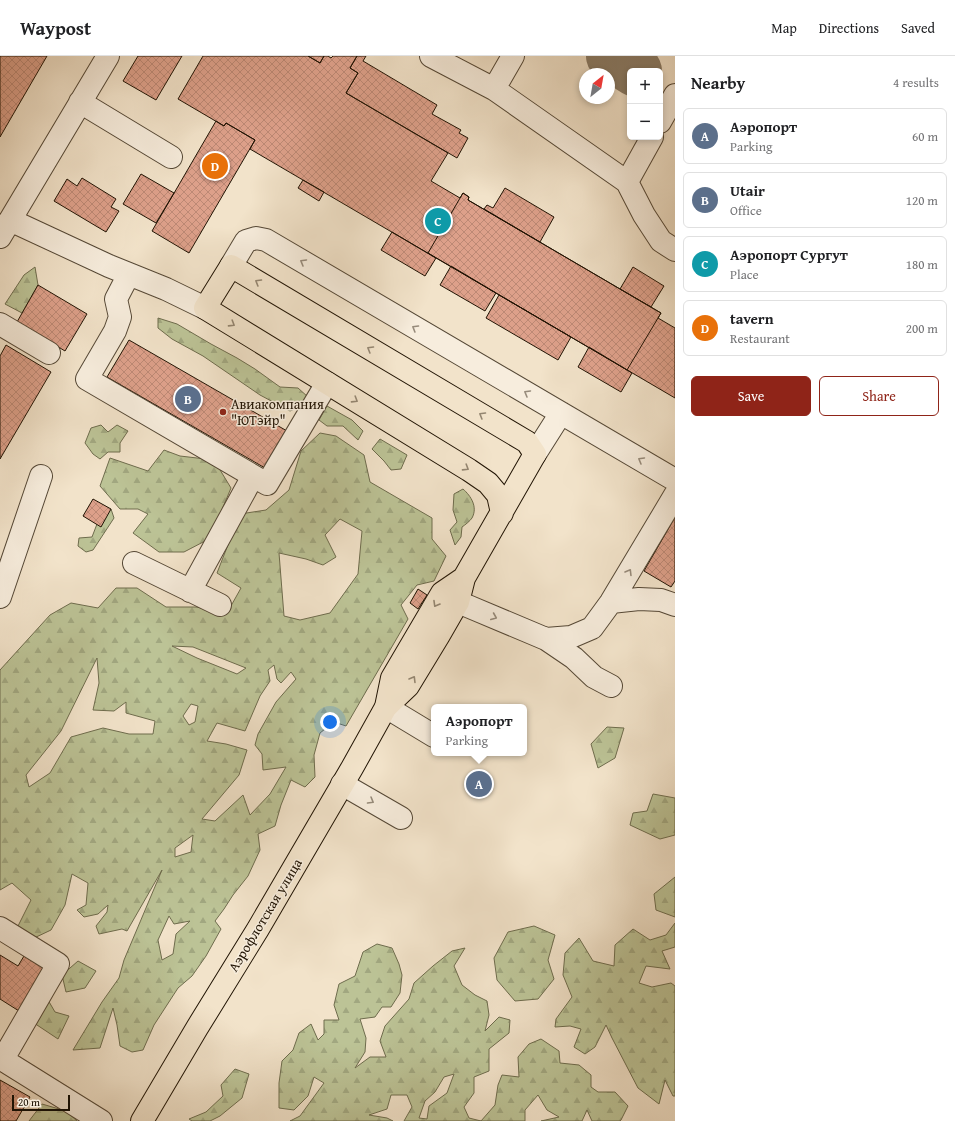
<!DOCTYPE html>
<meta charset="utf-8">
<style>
:root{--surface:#fff;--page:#f2f2f2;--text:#202124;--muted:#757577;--line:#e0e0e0;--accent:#8f2418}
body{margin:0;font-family:"Gentium Book Plus",serif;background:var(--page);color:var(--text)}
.controls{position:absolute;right:12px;top:12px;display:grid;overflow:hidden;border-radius:6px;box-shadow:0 2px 6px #0003}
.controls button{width:36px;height:36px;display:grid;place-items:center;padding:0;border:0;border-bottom:1px solid var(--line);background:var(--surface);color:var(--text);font:20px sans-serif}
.compass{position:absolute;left:579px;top:12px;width:36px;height:36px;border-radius:50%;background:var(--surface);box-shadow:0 2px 6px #0003;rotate:31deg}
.scale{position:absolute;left:12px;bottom:10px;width:58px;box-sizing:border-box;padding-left:4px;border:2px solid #211404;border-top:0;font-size:11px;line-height:14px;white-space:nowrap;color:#211404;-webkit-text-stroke:3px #f7eddd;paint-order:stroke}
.you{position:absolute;left:330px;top:666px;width:14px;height:14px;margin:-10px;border:3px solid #fff;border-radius:50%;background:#1a73e8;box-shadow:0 0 0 6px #1a73e833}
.badge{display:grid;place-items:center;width:26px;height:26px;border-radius:50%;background:var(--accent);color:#fff;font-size:13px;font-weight:700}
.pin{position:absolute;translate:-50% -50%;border:2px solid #fff;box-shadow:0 1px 4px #0006}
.popup{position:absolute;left:431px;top:648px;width:96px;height:52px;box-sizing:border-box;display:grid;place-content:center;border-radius:6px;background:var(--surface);filter:drop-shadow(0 1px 3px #0005);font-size:13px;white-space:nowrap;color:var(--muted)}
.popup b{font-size:15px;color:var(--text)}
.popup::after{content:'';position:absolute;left:50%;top:100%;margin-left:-8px;border:8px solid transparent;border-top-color:var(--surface)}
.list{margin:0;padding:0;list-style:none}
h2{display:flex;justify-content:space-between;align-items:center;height:52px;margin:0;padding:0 16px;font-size:17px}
h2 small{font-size:13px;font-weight:400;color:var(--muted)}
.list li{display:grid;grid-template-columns:26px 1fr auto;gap:12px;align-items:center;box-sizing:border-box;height:56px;margin:0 8px 8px;padding:0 8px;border:1px solid var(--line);border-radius:6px}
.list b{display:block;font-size:15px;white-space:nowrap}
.list p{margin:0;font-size:13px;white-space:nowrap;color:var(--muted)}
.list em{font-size:13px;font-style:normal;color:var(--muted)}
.actions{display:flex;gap:8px;padding:12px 16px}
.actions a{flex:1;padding:9px 0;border:1px solid var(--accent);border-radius:6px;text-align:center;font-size:14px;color:var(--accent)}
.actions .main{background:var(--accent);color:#fff}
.map{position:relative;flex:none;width:675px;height:1065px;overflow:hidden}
header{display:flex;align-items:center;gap:24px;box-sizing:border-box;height:56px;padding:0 20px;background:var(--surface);border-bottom:1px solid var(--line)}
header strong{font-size:19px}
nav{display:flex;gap:22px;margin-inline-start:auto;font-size:14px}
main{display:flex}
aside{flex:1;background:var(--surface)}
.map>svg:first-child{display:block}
.forest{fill:url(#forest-firs);stroke:#6e6c4d;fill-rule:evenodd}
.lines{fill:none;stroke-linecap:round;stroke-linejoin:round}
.taxiway{stroke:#8a7c67;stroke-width:52}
.building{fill:url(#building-cross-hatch);stroke:#211404}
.minor-casing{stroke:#554836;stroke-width:24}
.major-casing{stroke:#211404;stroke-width:24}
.minor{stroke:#f7eddd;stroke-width:22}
.major{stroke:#f2e3ca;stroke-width:22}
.oneway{stroke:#978b7b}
.oneway2{stroke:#948671}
.poi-dot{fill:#8f2418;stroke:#f7eddd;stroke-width:1.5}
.labels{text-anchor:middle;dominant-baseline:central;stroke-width:3;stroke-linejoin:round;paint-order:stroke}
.poi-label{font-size:14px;fill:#211404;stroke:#f7eddd;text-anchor:start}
.street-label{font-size:14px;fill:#211404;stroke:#f7eddd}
</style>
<header>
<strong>Waypost</strong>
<nav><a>Map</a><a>Directions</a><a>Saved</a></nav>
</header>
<main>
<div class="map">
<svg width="675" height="1065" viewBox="0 0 675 1065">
<defs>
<pattern id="forest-firs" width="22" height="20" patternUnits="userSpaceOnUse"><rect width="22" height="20" fill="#bcc396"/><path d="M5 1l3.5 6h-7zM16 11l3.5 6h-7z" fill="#a1a780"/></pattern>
<pattern id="building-cross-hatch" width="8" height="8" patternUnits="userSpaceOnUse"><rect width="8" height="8" fill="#dda08a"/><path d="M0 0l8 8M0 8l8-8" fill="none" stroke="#bd8975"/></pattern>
</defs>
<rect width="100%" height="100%" fill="#f2e3ca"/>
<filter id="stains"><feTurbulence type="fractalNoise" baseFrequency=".005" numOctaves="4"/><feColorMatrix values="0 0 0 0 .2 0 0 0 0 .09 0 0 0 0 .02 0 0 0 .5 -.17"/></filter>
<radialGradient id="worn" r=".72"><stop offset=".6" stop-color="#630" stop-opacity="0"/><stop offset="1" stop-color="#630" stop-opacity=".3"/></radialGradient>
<path class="forest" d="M35,211l3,18 -16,28 -17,-9 19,-29z
M158,262l19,6 34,20 26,14 18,11 25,18 18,1 10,9 -6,9 -12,5 -30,-16 -57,-39 -31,-17 -14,-11z
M327,350l25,14 11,11 -5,9 -15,-14h-16l-8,-6z
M101,369l7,7 9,-7 11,6 -8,12v9h-12l-8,7 -7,-5 -8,-11 6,-15z
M320,377l16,3 28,19 6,27 62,36v21l14,17 -12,25 -17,4 -16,20 7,14 -62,107 -12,-4 -14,11 -6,22 1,22 -10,10 -14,-7 -10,25 -6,21 -17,8 2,16 -12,26 -15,19 -9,14 -9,12 6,8 -15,27 -14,20 -14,12 -24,37 -11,25 -11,2 -12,-6 -3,-21 -4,-17 -13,40 -27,2 29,-48 17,-24 5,-18 38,-90 -35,61 -5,-2 -23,5 -3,-8 11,-14 1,-7 -10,9 -14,3 -7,-7 9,-5 2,-22 -16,-9 -7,31 -14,25 -19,9 -15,-11 14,-28 -19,-17 -12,7v-220l50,-55 21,-12 27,5 18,-20h21l29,19h30l31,6 14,-25 -24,-15 23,-59 26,-4 23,-20 12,-39zM340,463l22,12 -4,43 -28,39 -30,7 -16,-4 -5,-63 27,6 17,6 13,-8 -11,-22zM172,590l21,1 53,21 -9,6 -40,-16zM97,602l2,25 -6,27 21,1 12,-9v11l29,8 -2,13h-24l-26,-6 -32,9 -21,36 -21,14 -3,-12 35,-44zM274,609l3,14 4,4 10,-11 5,7 -20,23 -18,32 -3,11 7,9 1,16 23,-3 -16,27 -20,21 -7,-20 -28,26 -13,-2 37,-44 8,-25 -21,-6 -19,-3 10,-18 28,8 15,-35 10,-15 -2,-11zM191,648l7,2 -3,16 -6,3 -6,-9zM193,779l-2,17 -16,5v-9zM169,860l5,8 16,-3 -14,13 -3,20 -11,6 -4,-20z
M380,383l27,16 -6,14 -10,1 -7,-9 -12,-12z
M164,394l16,6 34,4 17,28 -10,24 -14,28 -23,12h-25l-26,-19 15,-19 -10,-5h-18l-20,-23 10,-28 38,13z
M463,433c8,7 15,18 9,29 -2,3 -7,7 -10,9l-1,10 -6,8 -5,-15 7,-8 -4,-12 1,-16z
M111,453l3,9 -21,32 -7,2 -8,-6 1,-8 13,-1 5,-13z
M607,671l17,1 -9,30 -17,10 -7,-24z
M653,738l22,4v37l-15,4 -30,-14 3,-12 14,-2z
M675,821v40l-19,-7 -2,-16z
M675,867v24l-13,4 8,18 -24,-3 -7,17 13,4 19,-4 4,3v110h-2l-8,-16 -6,24 -21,-16 -26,-50 -6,-13 -11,22 -10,7 -11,-7 7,-18 -11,-3 -15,1 1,-8 16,-22 -9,-22 2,-22 14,-15 14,23 21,5 1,-21 18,-16 17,11 16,-5z
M534,870l21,9 -7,25 6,19 -16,20 -23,2 -18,-21 -3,-22 14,-26z
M377,888l15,4 7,16 3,11 -2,18 -9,14h-9l-7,10 -15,2 6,19 -1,14 -10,16 15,-11h16l-6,-16 5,-15 24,-27 5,-16 19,-17 19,-15 13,-3 -11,18 8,19 13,10 12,6 2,14 -4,16 14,-14 11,3 -1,13 -20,16v22l-15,6v16l-10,14 5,11 12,3 14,-16 3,-20 4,-10 17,2 -1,-20 11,-13 12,-5 18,12 1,12 19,2 12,10v12l7,5h17l13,14 -7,14 -1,1h-28l-5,-11 -5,11h-41l18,-4 -12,-7 -9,-15 -13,15v11h-121l8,-14 -5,-12h-16l-4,14 -18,6 18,3 6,3h-103l10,-5 24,-33 -10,-6 -6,19 -14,14 -15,-2v-25l3,-22 11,-11 6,-17 12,-9 7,16 6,-6v-14h15l-5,-15 5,-21 16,-8 8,-24zM454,1018l-7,19 -18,13 -2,13 -8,-1 6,-17 10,-9 9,-15z
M78,905l18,10 -11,17 -19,4 -4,-17z
M48,944l7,12 14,4 -11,23 -24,-16z
M235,1013l14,5 -7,24 -22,18 -10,5h-18l-3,-2 17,-7 17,-16 -2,-11z
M42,1048l24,7 11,10h-48z"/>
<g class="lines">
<path class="taxiway" d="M612,0l24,15"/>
</g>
<path class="building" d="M0,0h47l-47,81z
M138,0h44l-26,44 -33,-19z
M203,0h105l12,7 4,-7h4l3,2 2,-2h24l-7,12 8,5 -12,20 102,60 -17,28 29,17 3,-5 6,4 -1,3 193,113 -3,5 17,10v70l-425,-249 5,-9 -29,-17 -2,3 -46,-27z
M308,0h16l-4,7z
M357,0h9l-3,5 74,44 -5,9 29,16 -2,3 9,5 -11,20 -111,-65 12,-20 -8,-5z
M216,65l8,5 2,-3 29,17 -66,113 -37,-22z
M141,118l33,19 -18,30 -33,-19z
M82,122l34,21 -5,8 8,4 -13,21 -52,-31 13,-22 10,7z
M303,124l21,12 -5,9 -21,-13z
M505,132l49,29 -14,25 -56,-33 3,-4 6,3z
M463,137l6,4 -1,3 193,113 -34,57 -199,-117z
M392,176l44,26 -11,18 -44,-26z
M451,210l45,27 -11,18 -45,-26z
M633,211l31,19 -13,21 -31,-18z
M38,229l49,29 -22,37 -48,-29z
M499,239l72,42 -13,23 -72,-42z
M129,284l158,91 -22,37 -158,-91z
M6,289l45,27 -51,87v-103z
M589,291l43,26 -11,19 -43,-25z
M93,443l18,10 -10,18 -18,-11z
M675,461v64l-4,6 -27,-16z
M418,533l9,6 -9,14 -8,-6z
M0,899l18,11 6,-10 21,13 -26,42 -19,-12z
M0,1024l30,17 -14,24h-16z"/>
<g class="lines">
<g class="minor-casing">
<path id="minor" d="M431,0l63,33 133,93 17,33 17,26 14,9
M494,33l19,-33
M80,46l91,55
M660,66l15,-27
M627,126l25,-45
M10,164l99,46 57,23 39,19
M0,181l108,-181
M231,210l15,-25 10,-3 10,2 409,240
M129,218l-13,25 4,18 -5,14 -28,48 180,105 60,-101
M0,268l49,29
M535,398l26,-41
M134,507l86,42
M190,535l63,-115
M0,541l41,-121
M458,546l88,37 25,-2 21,-9 19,-26 64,-107
M611,546l28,-3 22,1 14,5
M546,583l28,19 20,19 17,9
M386,651l48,29
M342,728l59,34
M0,872l58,36 -55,95
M0,1002l101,63"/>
</g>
<g class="major-casing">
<path id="major" d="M386,651l22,-21 31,-51 19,-33 6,-24 71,-124 -8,-12 -296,-176 -26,42 264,162 19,13 10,12 4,18
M142,1065l55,-93 61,-99 94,-161 34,-61 6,-29 50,-85 22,-15"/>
</g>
<use href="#minor" class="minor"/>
<use href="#major" class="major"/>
</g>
<defs><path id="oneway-chevron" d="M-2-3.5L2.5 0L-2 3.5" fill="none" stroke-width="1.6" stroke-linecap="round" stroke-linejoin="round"/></defs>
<g class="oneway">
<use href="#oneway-chevron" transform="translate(303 206) rotate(-150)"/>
<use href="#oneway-chevron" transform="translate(415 272) rotate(-149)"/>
<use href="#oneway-chevron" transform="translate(527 337) rotate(-150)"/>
<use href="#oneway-chevron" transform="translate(641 404) rotate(-150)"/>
<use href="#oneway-chevron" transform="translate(629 516) rotate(-59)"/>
<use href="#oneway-chevron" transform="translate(494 561) rotate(23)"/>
<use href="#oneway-chevron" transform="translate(371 745) rotate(30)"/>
</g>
<g class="oneway2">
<use href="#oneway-chevron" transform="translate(258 226) rotate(-149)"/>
<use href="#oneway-chevron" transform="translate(232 268) rotate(32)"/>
<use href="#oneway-chevron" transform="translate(370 293) rotate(-149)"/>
<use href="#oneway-chevron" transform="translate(355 344) rotate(32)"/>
<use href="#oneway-chevron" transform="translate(482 359) rotate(-149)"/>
<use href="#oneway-chevron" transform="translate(466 412) rotate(32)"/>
<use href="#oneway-chevron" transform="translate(436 548) rotate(120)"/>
<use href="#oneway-chevron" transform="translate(413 623) rotate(-59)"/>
</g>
<circle class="poi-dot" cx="223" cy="356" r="4"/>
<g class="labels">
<g class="poi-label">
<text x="231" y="348">Авиакомпания<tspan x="231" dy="16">"ЮТэйр"</tspan></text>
</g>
<g class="street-label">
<text transform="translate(265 859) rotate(-59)">Аэрофлотская улица</text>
</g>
</g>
<rect width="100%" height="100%" filter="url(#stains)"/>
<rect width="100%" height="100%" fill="url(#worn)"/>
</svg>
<div class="controls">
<button>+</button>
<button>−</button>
</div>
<svg class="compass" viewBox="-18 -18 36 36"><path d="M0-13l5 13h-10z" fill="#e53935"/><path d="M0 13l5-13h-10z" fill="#757577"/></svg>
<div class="scale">20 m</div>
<div class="you"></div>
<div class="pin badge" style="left:479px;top:728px;background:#5c6f8a">A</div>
<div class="popup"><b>Аэропорт</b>Parking</div>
<div class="pin badge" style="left:188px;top:343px;background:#5c6f8a">B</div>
<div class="pin badge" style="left:438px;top:165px;background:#0f9aa8">C</div>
<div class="pin badge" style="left:215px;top:110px;background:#e8710a">D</div>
</div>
<aside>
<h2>Nearby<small>4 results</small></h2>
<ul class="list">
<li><span class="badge" style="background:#5c6f8a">A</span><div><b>Аэропорт</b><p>Parking</p></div><em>60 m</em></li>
<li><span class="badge" style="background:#5c6f8a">B</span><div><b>Utair</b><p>Office</p></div><em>120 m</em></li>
<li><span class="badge" style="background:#0f9aa8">C</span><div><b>Аэропорт Сургут</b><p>Place</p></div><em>180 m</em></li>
<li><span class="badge" style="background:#e8710a">D</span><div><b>tavern</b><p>Restaurant</p></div><em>200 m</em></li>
</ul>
<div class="actions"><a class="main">Save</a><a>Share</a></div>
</aside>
</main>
